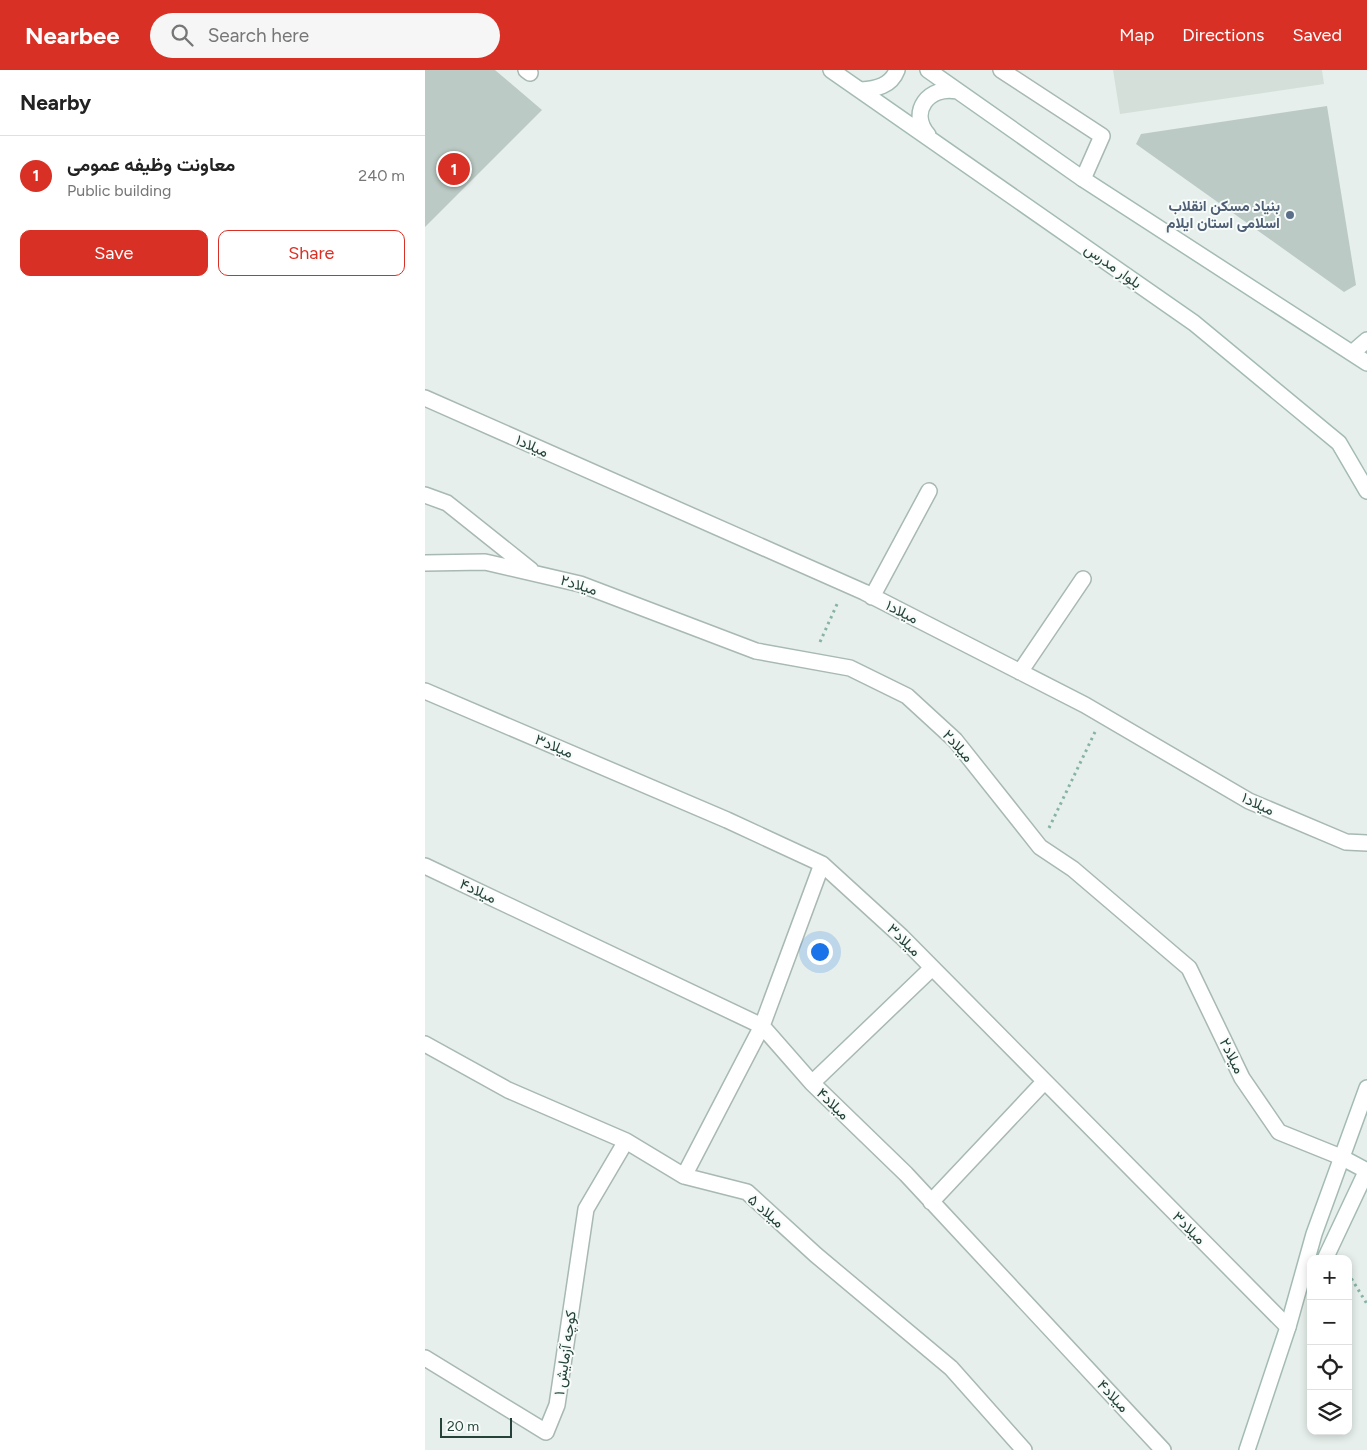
<!DOCTYPE html>
<meta charset="utf-8">
<style>
:root{--surface:#fff;--page:#f6f6f6;--text:#222;--muted:#767676;--line:#e0e0e0;--accent:#d93025}
body{margin:0;font-family:Figtree,Vazirmatn,sans-serif;background:var(--page);color:var(--text)}
.controls{position:absolute;right:15px;bottom:15px;display:grid;overflow:hidden;border-radius:10px;box-shadow:0 2px 8px #0003}
.controls button{width:45px;height:45px;display:grid;place-items:center;padding:0;border:0;border-bottom:1px solid var(--line);background:var(--surface);color:var(--text);font:25px sans-serif}
.scale{position:absolute;left:15px;bottom:12px;width:72px;box-sizing:border-box;padding-left:5px;border:2px solid #24423a;border-top:0;font-size:14px;line-height:18px;white-space:nowrap;color:#24423a;-webkit-text-stroke:4px #f7fbf9;paint-order:stroke}
.you{position:absolute;left:394px;top:881px;width:18px;height:18px;margin:-12px;border:4px solid #fff;border-radius:50%;background:#1a73e8;box-shadow:0 0 0 8px #1a73e833}
.badge{display:grid;place-items:center;width:32px;height:32px;border-radius:50%;background:var(--accent);color:#fff;font-size:16px;font-weight:700}
.pin{position:absolute;translate:-50% -50%;border:2px solid #fff;box-shadow:0 1px 5px #0006}
.list{margin:0;padding:0;list-style:none}
h2{display:flex;justify-content:space-between;align-items:center;height:65px;margin:0;padding:0 20px;font-size:21px}
h2 small{font-size:16px;font-weight:400;color:var(--muted)}
.list li{display:grid;grid-template-columns:32px 1fr auto;gap:15px;align-items:center;box-sizing:border-box;height:80px;padding:0 20px;border-top:1px solid var(--line)}
.list b{display:block;font-size:19px;white-space:nowrap}
.list p{margin:0;font-size:16px;white-space:nowrap;color:var(--muted)}
.list em{font-size:16px;font-style:normal;color:var(--muted)}
.actions{display:flex;gap:10px;padding:15px 20px}
.actions a{flex:1;padding:11px 0;border:1px solid var(--accent);border-radius:10px;text-align:center;font-size:18px;color:var(--accent)}
.actions .main{background:var(--accent);color:#fff}
.icon{flex:none;width:28px;height:28px;fill:none;stroke:currentColor;stroke-width:2;stroke-linecap:round;stroke-linejoin:round}
.map{position:relative;flex:none;width:942px;height:1380px;overflow:hidden}
header{display:flex;align-items:center;gap:30px;box-sizing:border-box;height:70px;padding:0 25px;background:var(--accent);color:#fff}
header strong{font-size:24px}
nav{display:flex;gap:28px;margin-inline-start:auto;font-size:18px}
.search{width:350px;height:45px;background:var(--page);display:flex;align-items:center;gap:12px;box-sizing:border-box;padding:0 18px;border-radius:28px;color:var(--muted);font-size:19px}
main{display:flex}
aside{flex:1;background:var(--surface)}
.map>svg:first-child{display:block}
.built{fill:#d4dfda}
.building{fill:#bbcac4}
.lines{fill:none;stroke-linecap:round;stroke-linejoin:round}
.street-casing{stroke:#a8b8b2;stroke-width:18}
.secondary-casing{stroke:#a4bbb3;stroke-width:18}
.path{stroke:#86b3a5;stroke-width:3;stroke-dasharray:2.5 4;stroke-linecap:butt}
.street{stroke:#fff;stroke-width:15}
.secondary{stroke:#fff;stroke-width:15}
.service-dot{fill:#5c6f8a;stroke:#f7fbf9;stroke-width:2}
.labels{text-anchor:middle;dominant-baseline:central;stroke-width:4;stroke-linejoin:round;paint-order:stroke}
.service-label{font-size:15px;font-weight:bold;fill:#4e5e75;stroke:#f7fbf9;text-anchor:end}
.street-label{font-size:15px;fill:#24423a;stroke:#f7fbf9}
</style>
<header>
<strong>Nearbee</strong>
<div class="search"><svg class="icon" aria-label="search" viewBox="0 0 24 24"><circle cx="10" cy="10" r="6"/><path d="M15 15l6 6"/></svg>Search here</div>
<nav><a>Map</a><a>Directions</a><a>Saved</a></nav>
</header>
<main>
<aside>
<h2>Nearby<small></small></h2>
<ul class="list">
<li><span class="badge">1</span><div><b>معاونت وظیفه عمومی</b><p>Public building</p></div><em>240 m</em></li>
</ul>
<div class="actions"><a class="main">Save</a><a>Share</a></div>
</aside>
<div class="map">
<svg width="942" height="1380" viewBox="0 0 942 1380">
<rect width="100%" height="100%" fill="#e6efeb"/>
<path class="built" d="M688,0h209l2,14 -204,30z"/>
<path class="building" d="M0,0h70l47,40 -117,117z
M902,36l29,179 -12,7 -208,-148 5,-10z"/>
<g class="lines">
<g class="street-casing">
<path id="street" d="M101,0l4,3
M576,0l101,66 -19,43
M0,328l439,194 221,113 164,96 97,41 21,1
M0,425l22,8 84,67
M0,493l60,-1 95,22 176,67 94,17 57,28 48,44 85,107 33,22 116,99 53,110 37,54 62,25
M447,527l57,-106
M595,602l63,-93
M0,621l302,129 95,44 80,73 386,390
M0,796l337,160 50,57 94,91 257,276
M0,974l83,46 118,51 58,35 63,16 69,63 135,113 73,82
M387,1013l120,-115
M259,1106l78,-150 60,-162
M506,1132l113,-120
M0,1288l121,74 11,-27 29,-196 40,-68"/>
</g>
<g class="secondary-casing">
<path id="secondary" d="M406,0l363,253 145,120 28,48
M503,0l155,109 284,184
M436,20c15,-1 30,-4 36,-20
M503,65c-20,-23 1,-50 29,-44
M927,283l15,-13
M916,1087l26,14
M900,1189l42,-89
M822,1380l41,-123 26,-93 53,-146"/>
</g>
<path class="path" d="M395,572l18,-40
M624,758l46,-96
M923,1203l19,31"/>
<use href="#street" class="street"/>
<use href="#secondary" class="secondary"/>
</g>
<circle class="service-dot" cx="865" cy="145" r="5"/>
<g class="labels">
<g class="service-label">
<text x="855" y="136">بنیاد مسکن انقلاب<tspan x="855" dy="17">اسلامی استان ایلام</tspan></text>
</g>
<g class="street-label">
<text transform="translate(688 196) rotate(35)">بلوار مدرس</text>
<text transform="translate(107 376) rotate(24)">میلاد۱</text>
<text transform="translate(154 515) rotate(17)">میلاد۲</text>
<text transform="translate(477 542) rotate(27)">میلاد۱</text>
<text transform="translate(129 676) rotate(23)">میلاد۳</text>
<text transform="translate(533 676) rotate(48)">میلاد۲</text>
<text transform="translate(833 734) rotate(25)">میلاد۱</text>
<text transform="translate(53 821) rotate(25)">میلاد۴</text>
<text transform="translate(479 870) rotate(44)">میلاد۳</text>
<text transform="translate(807 986) rotate(64)">میلاد۲</text>
<text transform="translate(408 1034) rotate(44)">میلاد۴</text>
<text transform="translate(341 1141) rotate(41)">میلاد ۵</text>
<text transform="translate(764 1158) rotate(45)">میلاد۳</text>
<text transform="translate(140 1283) rotate(-82)">۱ کوچه آزمایش</text>
<text transform="translate(688 1326) rotate(47)">میلاد۴</text>
</g>
</g>
</svg>
<div class="controls">
<button>+</button>
<button>−</button>
<button><svg class="icon" aria-label="locate" viewBox="0 0 24 24"><circle cx="12" cy="12" r="6"/><path d="M12 2v4M12 18v4M2 12h4M18 12h4"/></svg></button>
<button><svg class="icon" aria-label="layers" viewBox="0 0 24 24"><path d="M12 4l9 5-9 5-9-5zM3 14l9 5 9-5"/></svg></button>
</div>
<div class="scale">20 m</div>
<div class="you"></div>
<div class="pin badge" style="left:29px;top:99px">1</div>
</div>
</main>
